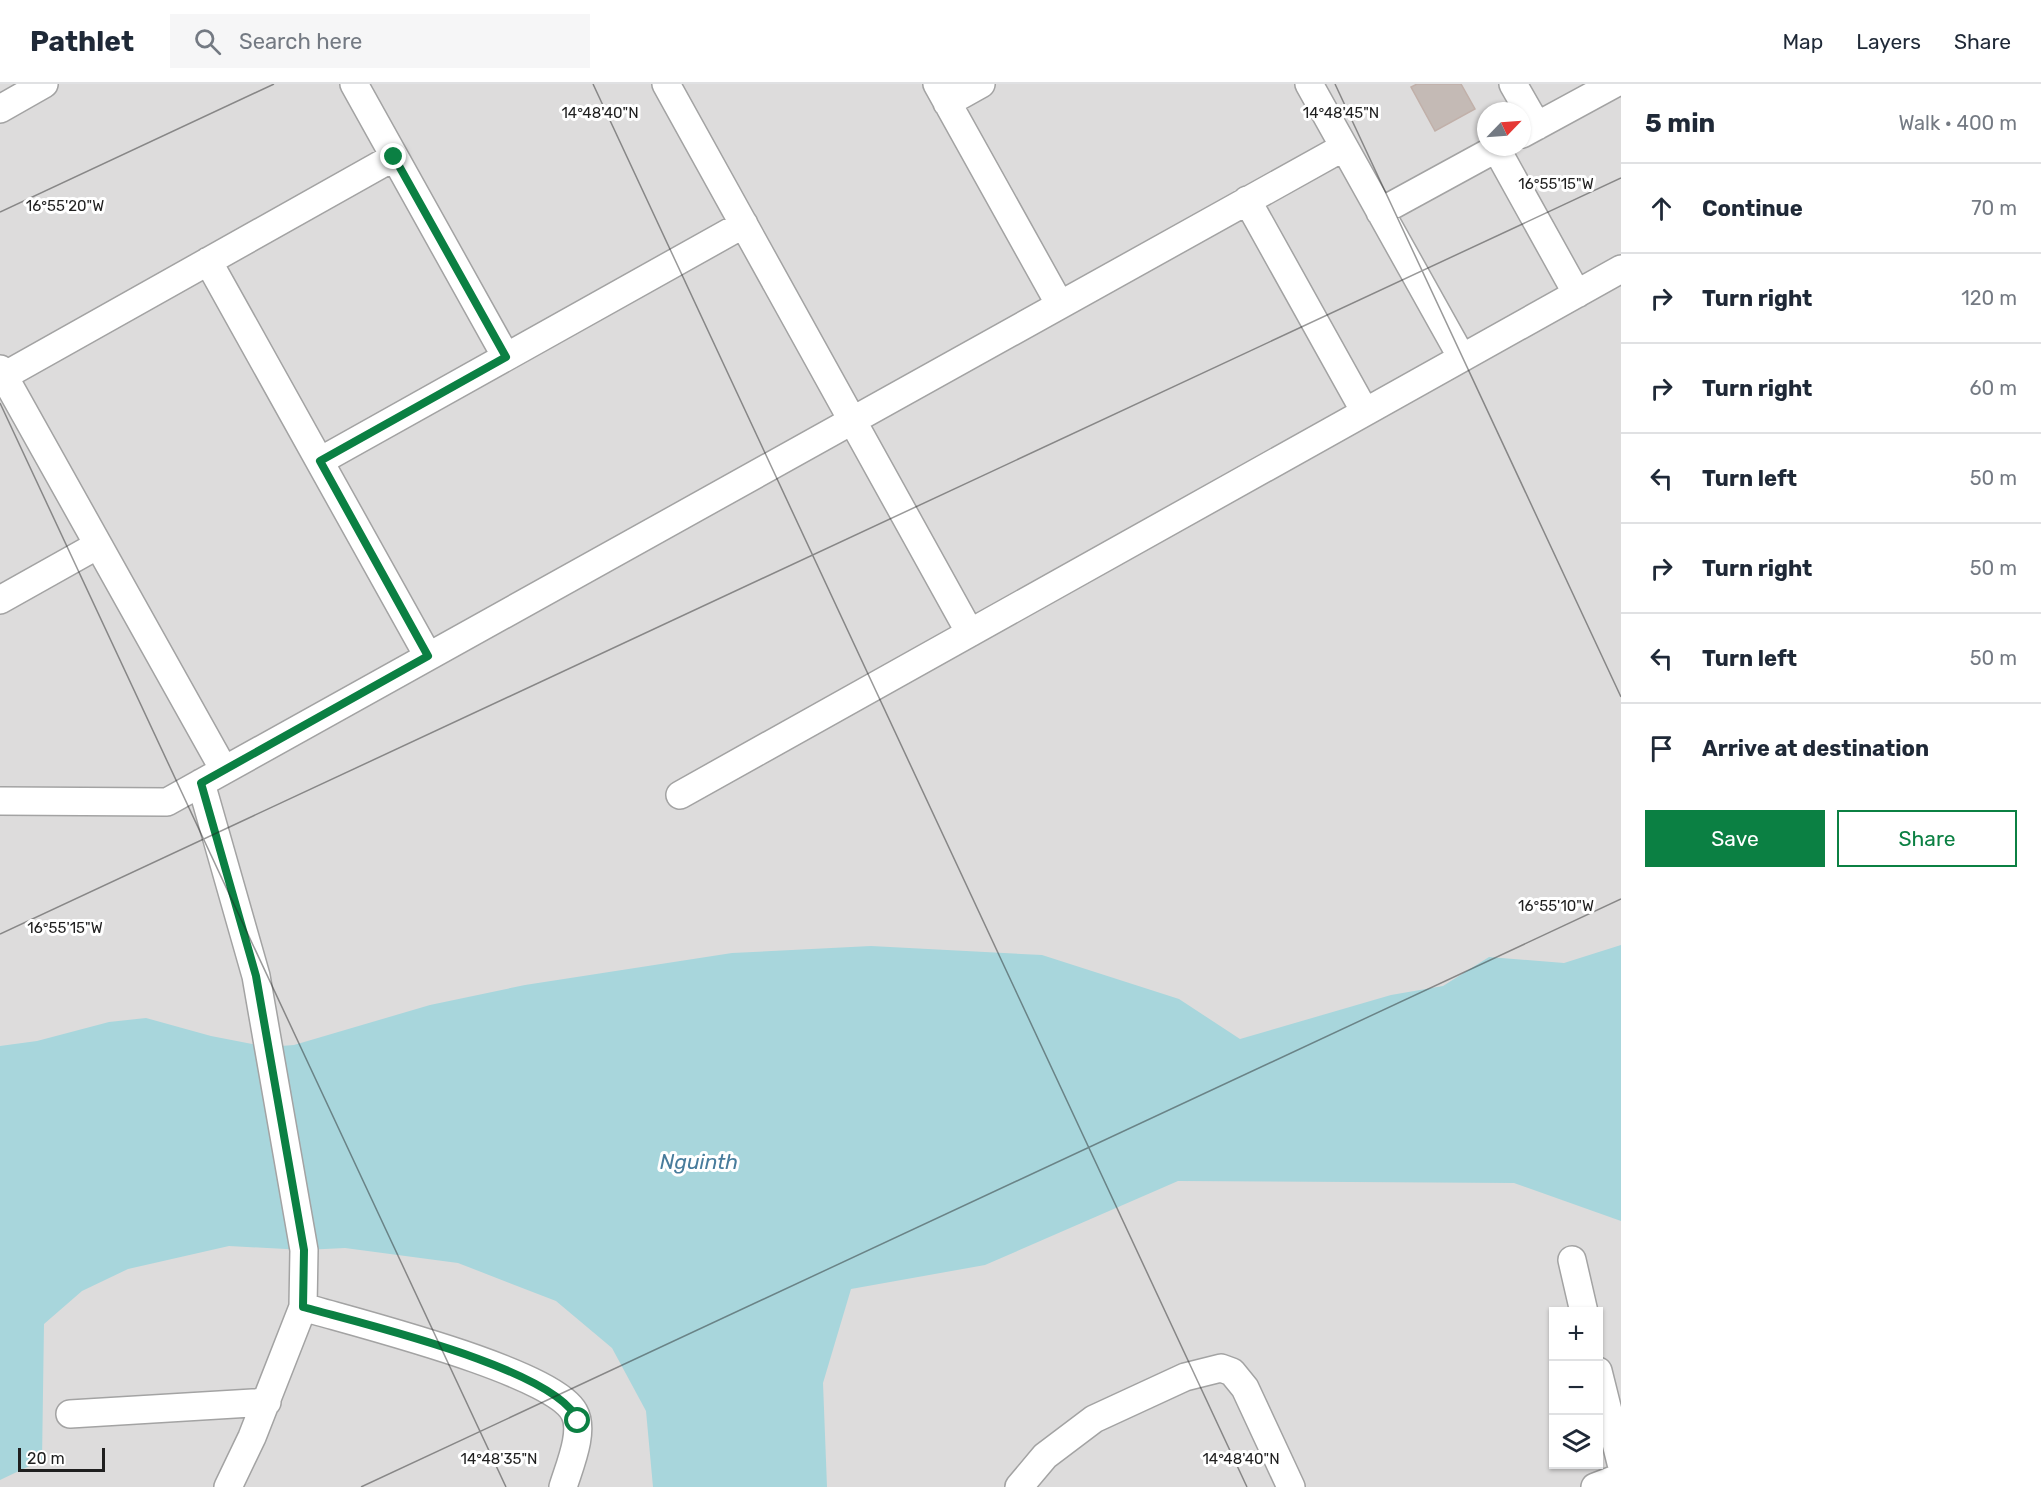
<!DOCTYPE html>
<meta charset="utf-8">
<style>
:root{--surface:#fff;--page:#f6f6f7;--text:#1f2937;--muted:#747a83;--line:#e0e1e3;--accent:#0b8043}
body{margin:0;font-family:Rubik,sans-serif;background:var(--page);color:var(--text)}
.controls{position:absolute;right:18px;bottom:18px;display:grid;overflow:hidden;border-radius:0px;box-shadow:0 2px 4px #0004}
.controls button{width:54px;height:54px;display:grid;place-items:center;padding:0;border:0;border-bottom:2px solid var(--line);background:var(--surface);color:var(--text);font:30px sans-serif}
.compass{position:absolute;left:1477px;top:18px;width:54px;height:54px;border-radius:50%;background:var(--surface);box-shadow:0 2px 4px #0004;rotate:65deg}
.scale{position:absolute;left:18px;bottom:15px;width:87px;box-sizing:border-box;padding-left:6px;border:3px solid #1f1f1f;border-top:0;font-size:16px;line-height:21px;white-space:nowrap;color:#1f1f1f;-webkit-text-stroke:4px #fff;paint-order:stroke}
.stop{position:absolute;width:18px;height:18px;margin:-14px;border:4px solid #0b8043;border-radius:50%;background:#fff}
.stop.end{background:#0b8043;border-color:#fff;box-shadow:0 2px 6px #0008}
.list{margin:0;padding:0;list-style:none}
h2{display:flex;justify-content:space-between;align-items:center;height:78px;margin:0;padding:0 24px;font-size:26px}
h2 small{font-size:20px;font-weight:400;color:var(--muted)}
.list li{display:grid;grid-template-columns:39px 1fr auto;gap:18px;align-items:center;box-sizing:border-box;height:90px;padding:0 24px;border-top:2px solid var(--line)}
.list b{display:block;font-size:22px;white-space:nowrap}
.list em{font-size:20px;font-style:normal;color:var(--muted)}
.actions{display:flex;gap:12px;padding:18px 24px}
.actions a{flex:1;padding:14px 0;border:2px solid var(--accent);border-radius:0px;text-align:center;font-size:21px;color:var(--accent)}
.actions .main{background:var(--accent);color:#fff}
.icon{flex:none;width:33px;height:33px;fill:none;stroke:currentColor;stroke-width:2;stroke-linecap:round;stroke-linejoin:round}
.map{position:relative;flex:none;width:1621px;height:1403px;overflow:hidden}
header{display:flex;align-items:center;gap:36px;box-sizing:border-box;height:84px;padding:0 30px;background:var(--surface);border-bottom:2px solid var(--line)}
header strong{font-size:28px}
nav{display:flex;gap:33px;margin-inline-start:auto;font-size:21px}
.search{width:420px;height:54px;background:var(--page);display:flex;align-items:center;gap:15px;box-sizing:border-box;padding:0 21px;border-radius:0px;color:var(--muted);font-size:22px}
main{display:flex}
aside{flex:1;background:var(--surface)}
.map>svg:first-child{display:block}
.residential{fill:#dddcdc;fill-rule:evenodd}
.water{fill:#a8d6dc}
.building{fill:#c4bab5;stroke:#c1b0a9;stroke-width:1.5}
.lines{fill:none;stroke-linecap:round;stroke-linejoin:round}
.minor-casing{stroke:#a3a3a3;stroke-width:30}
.minor{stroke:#fff;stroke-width:27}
.route{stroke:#0b8043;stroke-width:8}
.ticks{fill:none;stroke:#1f1f1f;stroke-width:1.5;stroke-opacity:0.45}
.labels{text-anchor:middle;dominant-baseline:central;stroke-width:6;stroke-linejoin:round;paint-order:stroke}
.water-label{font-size:21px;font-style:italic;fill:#487c9c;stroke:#fff}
.ticks-label{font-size:15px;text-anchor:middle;fill:#1f1f1f;stroke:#fff;stroke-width:6;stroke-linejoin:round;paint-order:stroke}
</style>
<header>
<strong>Pathlet</strong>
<div class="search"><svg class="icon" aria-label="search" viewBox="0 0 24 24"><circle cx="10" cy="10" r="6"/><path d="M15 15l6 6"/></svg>Search here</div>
<nav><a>Map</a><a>Layers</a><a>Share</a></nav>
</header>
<main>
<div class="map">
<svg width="1621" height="1403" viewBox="0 0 1621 1403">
<rect width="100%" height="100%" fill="#f0ebe6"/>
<path class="residential" d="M0,0h1621v1403h-1621zM1486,27h36v36h-36zM1554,1228h44v152h-44z"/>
<path class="water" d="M1621,861v276l-107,-38 -336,-2 -193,84 -134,24 -28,94 4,104h-174l-7,-76 -34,-63 -56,-47 -98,-38 -113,-15 -41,2 -75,-4 -101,23 -46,22 -38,33 -2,136 -42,20v-434l37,-5 72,-19 37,-4 65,18 57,11 26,-2 136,-40 95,-20 207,-32 139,-7 171,9 137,44 61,40 151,-44 52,-9 46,-29 75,6z"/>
<path class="building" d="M1417,0h44l14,25 -40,22 -24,-44z"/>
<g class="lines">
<g class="minor-casing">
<path id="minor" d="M354,0l152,273
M666,0l304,549
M937,0l123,221
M1309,0l153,274
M1513,0l24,42
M947,19l34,-19
M0,25l44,-25
M1522,50l92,-50
M1496,64l81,146
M1247,116l118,212
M1380,128l119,-65
M208,177l220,395
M0,285l224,401
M4,292l390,-219
M320,377l424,-237
M0,516l98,-55
M201,699l55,193 48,274 -1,57 -51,130 -24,50
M680,711l941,-526
M0,717l167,1 1177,-655
M1572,1176l12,52
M303,1223c50,15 249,64 271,105 11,19 -5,55 -11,75
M1598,1287l23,92
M70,1330l197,-12
M1019,1403l26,-31 49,-37 91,-42 36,-9 11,4 13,16 46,99
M1595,1403l26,-10"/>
</g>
<use href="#minor" class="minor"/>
</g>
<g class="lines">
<path class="route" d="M394,73l112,200 -186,104 108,195 -227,127 55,193 48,274 -1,57c56,16 256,62 275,114"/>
</g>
<path class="ticks" d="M593,0l654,1403M1335,0l286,613M0,128l274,-128M0,319l506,1084M0,850l1621,-756M361,1403l1260,-588"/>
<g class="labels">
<g class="water-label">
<text x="699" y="1077">Nguinth</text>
</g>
</g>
<g class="ticks-label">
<text x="600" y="34">14°48'40"N</text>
<text x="1341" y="34">14°48'45"N</text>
<text x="1556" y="105">16°55'15"W</text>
<text x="65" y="127">16°55'20"W</text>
<text x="1556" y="827">16°55'10"W</text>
<text x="65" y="849">16°55'15"W</text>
<text x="499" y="1380">14°48'35"N</text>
<text x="1241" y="1380">14°48'40"N</text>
</g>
</svg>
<div class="controls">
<button>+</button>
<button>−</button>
<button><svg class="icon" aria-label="layers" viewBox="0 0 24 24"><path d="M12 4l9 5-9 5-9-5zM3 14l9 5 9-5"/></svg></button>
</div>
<svg class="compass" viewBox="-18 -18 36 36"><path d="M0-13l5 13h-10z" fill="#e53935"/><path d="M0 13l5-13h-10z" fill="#747a83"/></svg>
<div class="scale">20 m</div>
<div class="stop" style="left:578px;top:1337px"></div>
<div class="stop end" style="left:394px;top:73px"></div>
</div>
<aside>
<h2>5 min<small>Walk · 400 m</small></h2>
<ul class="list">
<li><svg class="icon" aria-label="ahead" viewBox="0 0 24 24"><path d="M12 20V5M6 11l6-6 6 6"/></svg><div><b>Continue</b></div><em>70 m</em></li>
<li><svg class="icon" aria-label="right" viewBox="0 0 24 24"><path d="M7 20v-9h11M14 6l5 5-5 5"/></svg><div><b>Turn right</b></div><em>120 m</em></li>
<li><svg class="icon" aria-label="right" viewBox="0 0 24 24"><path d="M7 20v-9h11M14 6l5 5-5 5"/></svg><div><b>Turn right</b></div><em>60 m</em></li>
<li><svg class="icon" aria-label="left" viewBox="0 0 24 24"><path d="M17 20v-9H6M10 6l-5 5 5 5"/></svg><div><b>Turn left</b></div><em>50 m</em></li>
<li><svg class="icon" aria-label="right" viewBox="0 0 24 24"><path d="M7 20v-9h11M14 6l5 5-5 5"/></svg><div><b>Turn right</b></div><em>50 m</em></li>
<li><svg class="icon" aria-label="left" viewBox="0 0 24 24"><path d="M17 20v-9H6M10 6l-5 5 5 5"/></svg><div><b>Turn left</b></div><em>50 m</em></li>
<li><svg class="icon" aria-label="arrive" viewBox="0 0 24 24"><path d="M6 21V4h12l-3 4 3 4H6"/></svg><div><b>Arrive at destination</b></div></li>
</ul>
<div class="actions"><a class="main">Save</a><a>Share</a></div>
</aside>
</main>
